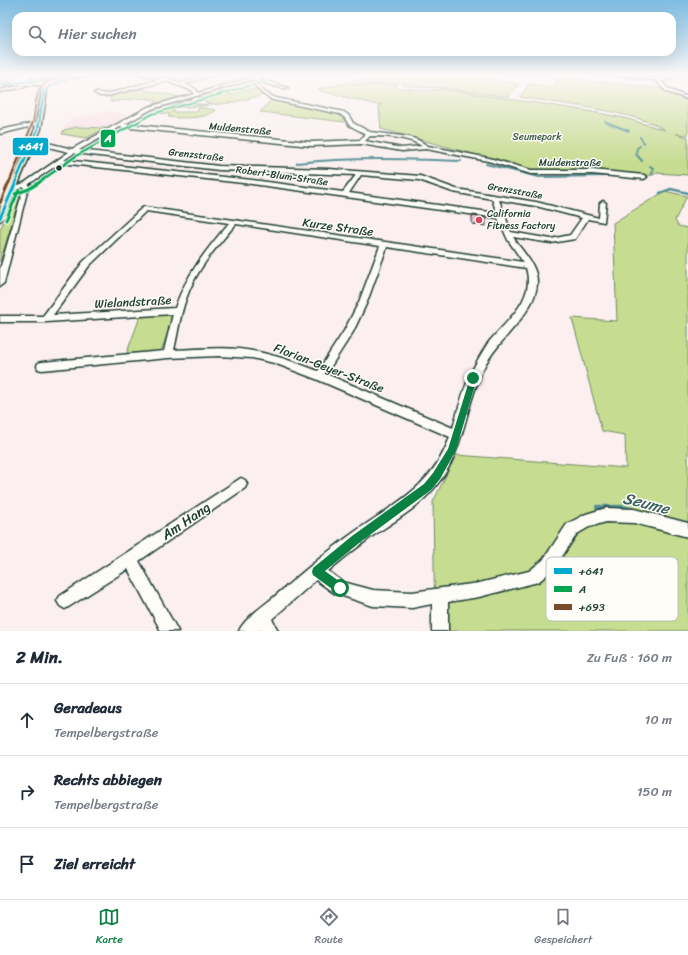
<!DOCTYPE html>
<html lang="de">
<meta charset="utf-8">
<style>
:root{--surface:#fff;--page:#f6f6f7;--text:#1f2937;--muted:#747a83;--line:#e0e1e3;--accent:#0b8043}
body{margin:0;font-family:Sriracha,sans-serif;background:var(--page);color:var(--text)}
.stop{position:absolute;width:12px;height:12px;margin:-9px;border:3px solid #0b8043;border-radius:50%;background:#fff}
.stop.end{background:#0b8043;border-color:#fff;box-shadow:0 1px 4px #0008}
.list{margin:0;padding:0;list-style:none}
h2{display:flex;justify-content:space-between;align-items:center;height:52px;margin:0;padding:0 16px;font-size:17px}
h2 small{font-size:13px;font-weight:400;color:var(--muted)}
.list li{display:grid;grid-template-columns:26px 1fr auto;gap:12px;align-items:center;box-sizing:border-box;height:72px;padding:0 16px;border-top:1px solid var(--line)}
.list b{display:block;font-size:15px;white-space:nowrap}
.list p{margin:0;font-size:13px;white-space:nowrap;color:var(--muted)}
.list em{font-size:13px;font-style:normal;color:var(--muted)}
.icon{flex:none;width:22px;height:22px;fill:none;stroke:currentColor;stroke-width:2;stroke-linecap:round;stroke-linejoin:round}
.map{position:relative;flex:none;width:688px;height:631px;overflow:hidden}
.search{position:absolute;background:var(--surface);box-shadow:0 4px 16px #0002;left:12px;right:12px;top:12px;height:44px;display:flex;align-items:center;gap:10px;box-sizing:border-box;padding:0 14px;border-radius:12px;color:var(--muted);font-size:15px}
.sheet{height:268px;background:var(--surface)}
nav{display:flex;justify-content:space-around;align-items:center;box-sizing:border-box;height:56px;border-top:1px solid var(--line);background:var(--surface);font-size:11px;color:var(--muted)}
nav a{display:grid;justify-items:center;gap:2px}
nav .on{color:var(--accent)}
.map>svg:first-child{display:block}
.built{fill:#f8dfe5}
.green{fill:#c6dc91;stroke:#728c62}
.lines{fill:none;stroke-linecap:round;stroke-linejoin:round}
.stream-far3{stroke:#579298;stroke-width:1.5}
.stream-far2{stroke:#579298;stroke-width:2}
.stream-far1{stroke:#579298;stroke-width:2.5}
.stream{stroke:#579298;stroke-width:4.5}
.building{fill:#f1b9ce;stroke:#1f3d34}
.minor-tunnel{stroke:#cfcbca;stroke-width:4.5;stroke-dasharray:4.5 2;stroke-linecap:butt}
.minor-casing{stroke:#1f3d34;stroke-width:3}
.major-casing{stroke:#1f3d34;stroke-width:3}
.minor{fill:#fdfcf7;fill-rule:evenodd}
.major{fill:#fcdcac;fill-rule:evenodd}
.bus-1-far2-casing{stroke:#fdfcf7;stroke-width:3.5}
.bus-1-far1-casing{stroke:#fdfcf7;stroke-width:4.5}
.bus-1-casing{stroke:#fdfcf7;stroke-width:5.5}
.bus-2-far2-casing{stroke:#fdfcf7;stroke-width:3.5}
.bus-2-far1-casing{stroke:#fdfcf7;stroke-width:4.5}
.bus-2-casing{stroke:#fdfcf7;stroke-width:5.5}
.bus-3-far2-casing{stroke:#fdfcf7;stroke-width:3.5}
.bus-3-far1-casing{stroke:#fdfcf7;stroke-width:4.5}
.bus-3-casing{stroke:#fdfcf7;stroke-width:5.5}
.bus-1-far2{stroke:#00a9ce;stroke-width:2}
.bus-1-far1{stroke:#00a9ce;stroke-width:2.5}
.bus-1{stroke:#00a9ce;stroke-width:3}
.bus-2-far2{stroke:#00a651;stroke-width:2}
.bus-2-far1{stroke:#00a651;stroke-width:2.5}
.bus-2{stroke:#00a651;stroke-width:3}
.bus-3-far2{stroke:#7a4b2a;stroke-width:2}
.bus-3-far1{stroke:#7a4b2a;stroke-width:2.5}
.bus-3{stroke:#7a4b2a;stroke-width:3}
.route{fill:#0b8043}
.bus-dot{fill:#1f3d34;stroke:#fdfcf7;stroke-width:1.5}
.poi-dot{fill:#d1495b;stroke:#fdfcf7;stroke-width:1.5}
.labels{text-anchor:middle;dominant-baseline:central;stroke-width:3;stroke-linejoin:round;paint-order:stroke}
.far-street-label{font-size:10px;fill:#1f3d34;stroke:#fdfcf7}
.far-park-label{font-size:10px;fill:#405d47;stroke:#fdfcf7}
.far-poi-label{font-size:10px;fill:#1f3d34;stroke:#fdfcf7;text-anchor:start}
.street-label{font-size:12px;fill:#1f3d34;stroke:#fdfcf7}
.near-street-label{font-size:14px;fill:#1f3d34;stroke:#fdfcf7}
.near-water-label{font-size:16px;font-style:italic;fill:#36605e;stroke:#fdfcf7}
.key{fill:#fdfcf7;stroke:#bac3bc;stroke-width:1}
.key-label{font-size:11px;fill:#1f3d34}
.line-badge{stroke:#fdfcf7;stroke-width:1.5}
.badge-label{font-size:11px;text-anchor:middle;font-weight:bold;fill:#fff}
</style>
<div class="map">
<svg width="688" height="631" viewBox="0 0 688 631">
<rect width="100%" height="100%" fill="#fbefef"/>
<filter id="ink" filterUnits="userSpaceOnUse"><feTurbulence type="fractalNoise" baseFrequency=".025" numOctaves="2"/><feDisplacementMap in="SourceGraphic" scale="8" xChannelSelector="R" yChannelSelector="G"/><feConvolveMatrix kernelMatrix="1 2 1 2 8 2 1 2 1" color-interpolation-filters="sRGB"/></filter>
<g filter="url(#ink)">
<path class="built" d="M110,111l22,5 -46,23 -26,-5 10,-15z"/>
<path class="green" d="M407,75h55l57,9 -10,13 -71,-10 -9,1 -26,-3 2,-2h-2l-51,2h45l-1,2 31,4 14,-2 135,20 48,9 41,12c-25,-18 -110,-27 -145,-33l9,-13 26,3 4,-9 100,10 29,13v34l-12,-1 12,3v38l-32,-2 -3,2 -13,1 -56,-8 -18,3h-30l-155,-42 -2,-23 3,-2 -4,1 -57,-14 -3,-2 43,-9h31z
M139,87c11,6 28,6 40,10l-23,7v-4l-14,-2 -32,4 1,-5 4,-3z
M258,89l6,6c-16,3 -37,11 -53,9 -5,0 -9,-4 -13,-7l19,-7 15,5 13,-5z
M271,100l65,13 8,4 1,5 -85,-10z
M188,103l20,2 -33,3 -3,4h25l2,-5 17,3c-11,10 -35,8 -48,7l2,-3 -15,-1 23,-9z
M77,127l29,1 -20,10 -24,-4 2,-4z
M665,191l22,5 -12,24 3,6 10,2v403h-253l-2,-129 23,-47 170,13 -1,-33 -23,-4 -30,-113 45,3 -4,-98z
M14,196h6l-20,66v-32z
M165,315h4l3,5 -10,29 -6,4 -30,2 14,-38z"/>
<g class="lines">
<path class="stream-far3" d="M605,121l3,2"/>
<path class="stream-far2" d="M606,122l23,9
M640,137l4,6
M640,146l-3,2 -1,6 6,7
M297,163c55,-6 109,-4 164,-2
M486,164l53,13 69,-1
M650,166l3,2 -1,6"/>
<path class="stream-far1" d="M660,193l11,-4 17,4"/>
<path class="stream" d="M597,507h26l10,3"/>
</g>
<path class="building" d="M472,216l14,2v8l-14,-2z"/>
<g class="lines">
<path class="minor-tunnel" d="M682,78l5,1"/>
<g class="minor-casing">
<path id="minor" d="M30,75h5l3,3 -3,3h-2l1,-3z
M84,75h14l-22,3 -2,-1z
M137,75l30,3 14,5 25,-8h6l-27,9 11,5 2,4 62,-18h6l-9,3 31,10 -2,1 -26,-7 -1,4 7,7 10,5 68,14 5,4 4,7 17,9 39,5 9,3 10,6 61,12 42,12h61l52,5 3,2 -3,2 -52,-5h-61l-43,-13 -62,-12 -24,2 -41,-7 -50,2 -191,-19 -41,23 140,16 110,3 91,7 36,13 80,13 63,16 1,-15 3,-2 3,2 -2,19 -16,-3 -13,20 -24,4 -38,-6c9,15 25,28 24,47 -2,30 -40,56 -53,83 -20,40 -19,86 -49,120 -17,21 -42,35 -64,50 -15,11 -29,22 -43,34l15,11 30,8 39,2 67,-9 50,-12 14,-11 24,-36 19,-10 20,-6 28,1 54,14v14l-54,-14 -28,-1 -17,5 -12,7 -24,36 -15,12 -59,15 -31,5v29h-16v-27l-20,4 -39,-2 -39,-13 -18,-13 -44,39 6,12h-17l-1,-1 -1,1h-20c5,-12 24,-25 35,-34 24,-21 49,-42 75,-61 42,-31 82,-46 101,-99l-134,-58 -42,-16 -22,-5 -33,-2 -51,2 -126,12 -4,-1 -1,-3 1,-3 4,-1 122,-11 9,-37 -127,8h-46v-6h43l40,-54 59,-54 2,-1 379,55 -15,-22 -10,-22 -246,-34 -192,-21 -31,21 -25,99 -4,3v-17l24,-82 -11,3 -3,-2 14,-5 45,-31 -29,-7h-10v-2l10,-2 32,8 76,-42 46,-13 -1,-3 -27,-10 -59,15h-7l-6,-3 2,-1 11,2 54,-15zM254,79l2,2v6l8,8 9,5 67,14 5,4 4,7 17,9 -6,6 -49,2 -186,-18 27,-15zM370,136c17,0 38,1 52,10l-20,2 -37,-7zM74,153l145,17 137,5 -13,17 -91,-12 -188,-20zM361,175l58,5 34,12 39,7 5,14 -148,-20zM499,200l37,6 46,12 -12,17 -19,4 -40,-7zM146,211l83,12c-22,26 -43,52 -54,85l-122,7 36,-49zM236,224l144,22 -21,56 -15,29 -26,40c-21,-8 -42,-16 -65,-20 -25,-5 -53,-2 -79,-1 4,-17 6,-35 12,-51 10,-29 30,-52 50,-75zM387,247l139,21c10,32 -20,53 -38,75 -5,8 -10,16 -14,24 -10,19 -15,40 -21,61l-127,-54 27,-42 14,-30z
M616,75l38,3 19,-3v2l-12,5 9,8 18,7v2l-21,-7 -9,-9 1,-2z
M24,85l1,2 -25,5v-2z
M39,122l2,1v1l-41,10v-4z
M241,478l4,2 2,4 -2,4 -106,73 39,70h-17l-33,-62 -58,37 -5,3 -5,-3 -3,-5 3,-5z"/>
</g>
<g class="major-casing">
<path id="major" d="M68,75h6l-21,10h-5l-7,44 -37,89 -4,3v-13l35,-79 8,-44h-43v-2l50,-1z"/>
</g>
<use href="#minor" class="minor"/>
<use href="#major" class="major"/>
<g class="bus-1-far2-casing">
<path id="bus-1-far2" d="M0,84l53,-5 8,1
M39,123l5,-32 17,-11"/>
</g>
<g class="bus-1-far1-casing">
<path id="bus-1-far1" d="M15,183l23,-54 1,-7"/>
</g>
<g class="bus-1-casing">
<path id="bus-1" d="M0,218l16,-36"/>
</g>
<g class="bus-2-far2-casing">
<path id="bus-2-far2" d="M136,123l16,-9 114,-33"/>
</g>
<g class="bus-2-far1-casing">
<path id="bus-2-far1" d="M38,183l38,-27 62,-34"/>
</g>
<g class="bus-2-casing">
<path id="bus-2" d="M15,194l14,-5 11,-7
M6,220l13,-30"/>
</g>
<g class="bus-3-far2-casing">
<path id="bus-3-far2" d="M33,123c4,-24 0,-37 25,-48"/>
</g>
<g class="bus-3-far1-casing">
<path id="bus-3-far1" d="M9,183l24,-61"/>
</g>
<g class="bus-3-casing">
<path id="bus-3" d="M0,203l9,-21"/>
</g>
<use href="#bus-1-far2" class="bus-1-far2"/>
<use href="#bus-1-far1" class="bus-1-far1"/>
<use href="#bus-1" class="bus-1"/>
<use href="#bus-2-far2" class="bus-2-far2"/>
<use href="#bus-2-far1" class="bus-2-far1"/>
<use href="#bus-2" class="bus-2"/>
<use href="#bus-3-far2" class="bus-3-far2"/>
<use href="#bus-3-far1" class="bus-3-far1"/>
<use href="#bus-3" class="bus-3"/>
</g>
</g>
<linearGradient id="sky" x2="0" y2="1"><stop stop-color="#7dbde3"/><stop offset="0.46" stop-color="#fdf8f8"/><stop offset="1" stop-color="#fdf8f8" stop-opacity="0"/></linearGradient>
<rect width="688" height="163" fill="url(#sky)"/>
<path class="route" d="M473,375l4,3 -21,72 -16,29 -9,11 -72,53 -34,28 18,13 2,4 -2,4 -3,1 -4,-1 -23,-17 -1,-3 1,-4 39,-32 72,-52 9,-11 15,-24 22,-71z"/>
<circle class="bus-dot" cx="59" cy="168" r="3.5"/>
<circle class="poi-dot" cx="479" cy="220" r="4"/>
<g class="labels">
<g class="far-street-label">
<text transform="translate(240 129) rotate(5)">Muldenstraße</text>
<text transform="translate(196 155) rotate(6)">Grenzstraße</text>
<text x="570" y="163">Muldenstraße</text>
<text transform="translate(282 176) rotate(8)">Robert-Blum-Straße</text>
<text transform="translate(515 191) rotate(10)">Grenzstraße</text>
</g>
<g class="far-park-label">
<text x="537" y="137">Seumepark</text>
</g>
<g class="far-poi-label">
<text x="487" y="214">California<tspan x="487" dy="12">Fitness Factory</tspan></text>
</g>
<g class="street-label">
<text transform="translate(338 227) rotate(8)">Kurze Straße</text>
<text transform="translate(133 302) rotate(-3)">Wielandstraße</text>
<text transform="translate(329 368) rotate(21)">Florian-Geyer-Straße</text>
</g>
<g class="near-street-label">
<text transform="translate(186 521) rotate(-34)">Am Hang</text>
</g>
<g class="near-water-label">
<text transform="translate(646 503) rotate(14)">Seume</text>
</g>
</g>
<rect x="546" y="557" width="132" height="64" rx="6" class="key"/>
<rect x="554" y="568" width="18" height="6" fill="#00a9ce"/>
<rect x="554" y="586" width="18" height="6" fill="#00a651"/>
<rect x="554" y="604" width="18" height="6" fill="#7a4b2a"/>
<g class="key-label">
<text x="579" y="575">+641</text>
<text x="579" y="593">A</text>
<text x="579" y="611">+693</text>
</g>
<g class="line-badge">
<rect x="100" y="129" width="16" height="19" rx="4" fill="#00a651"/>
<rect x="12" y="137" width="37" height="19" rx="4" fill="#00a9ce"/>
</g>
<g class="badge-label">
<text x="108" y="142">A</text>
<text x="31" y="150">+641</text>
</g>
</svg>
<div class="stop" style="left:340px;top:588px"></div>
<div class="stop end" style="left:473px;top:378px"></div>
<div class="search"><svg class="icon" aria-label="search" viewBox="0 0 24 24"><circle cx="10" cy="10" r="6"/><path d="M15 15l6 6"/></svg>Hier suchen</div>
</div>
<section class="sheet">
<h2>2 Min.<small>Zu Fuß · 160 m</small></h2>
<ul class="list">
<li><svg class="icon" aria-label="ahead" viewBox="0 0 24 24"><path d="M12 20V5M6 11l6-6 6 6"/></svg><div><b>Geradeaus</b><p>Tempelbergstraße</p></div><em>10 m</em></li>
<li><svg class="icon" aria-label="right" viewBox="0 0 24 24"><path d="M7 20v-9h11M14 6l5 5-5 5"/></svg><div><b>Rechts abbiegen</b><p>Tempelbergstraße</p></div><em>150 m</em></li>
<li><svg class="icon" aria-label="arrive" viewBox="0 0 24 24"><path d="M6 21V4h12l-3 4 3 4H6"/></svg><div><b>Ziel erreicht</b></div></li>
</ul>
</section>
<nav>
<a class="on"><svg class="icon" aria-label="map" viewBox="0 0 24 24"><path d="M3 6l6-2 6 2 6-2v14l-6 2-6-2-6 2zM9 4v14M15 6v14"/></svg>Karte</a>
<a><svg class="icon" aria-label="directions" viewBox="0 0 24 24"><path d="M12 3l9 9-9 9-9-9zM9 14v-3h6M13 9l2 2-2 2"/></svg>Route</a>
<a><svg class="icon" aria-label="saved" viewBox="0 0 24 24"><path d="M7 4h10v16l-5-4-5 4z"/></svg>Gespeichert</a>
</nav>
